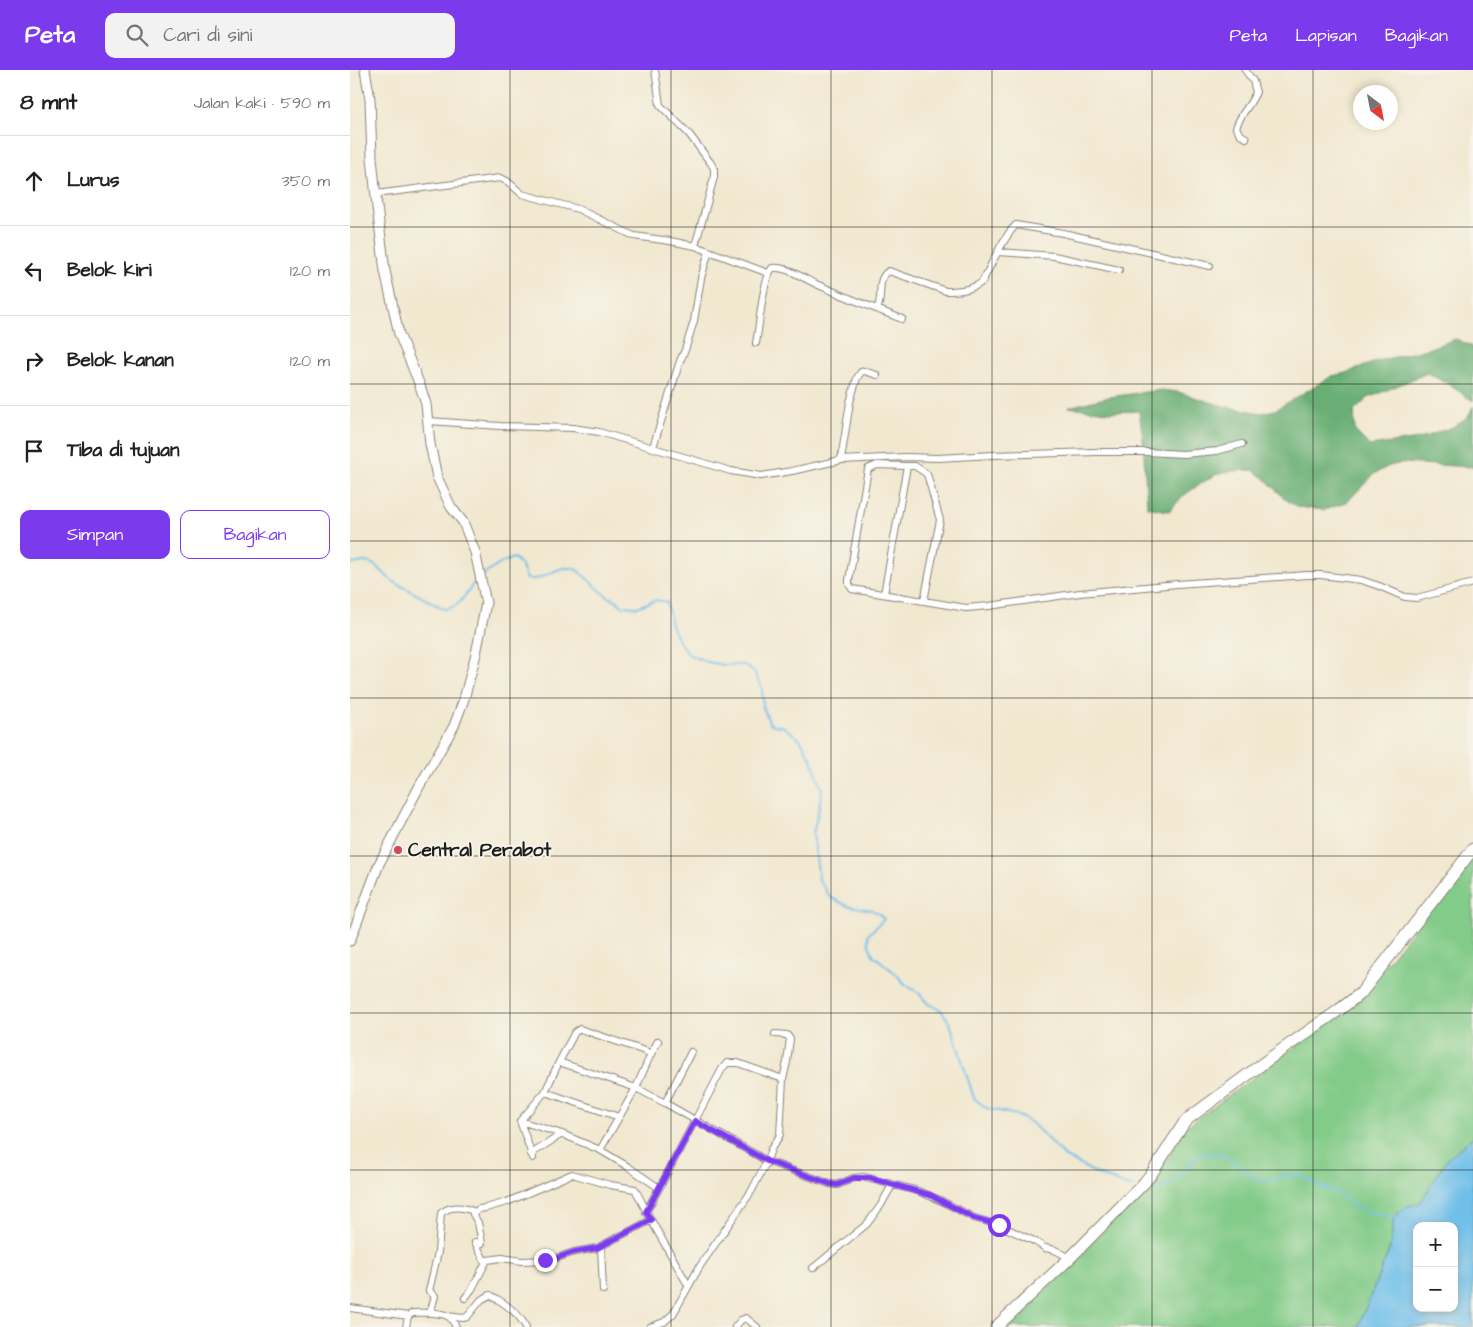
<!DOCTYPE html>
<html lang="id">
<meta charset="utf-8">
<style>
:root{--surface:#fff;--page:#f2f2f2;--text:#202124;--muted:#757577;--line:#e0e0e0;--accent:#7c3aed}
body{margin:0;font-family:"Architects Daughter",sans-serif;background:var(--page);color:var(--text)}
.controls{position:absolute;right:15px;bottom:15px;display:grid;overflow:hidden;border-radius:10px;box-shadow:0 2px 8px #0003}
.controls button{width:45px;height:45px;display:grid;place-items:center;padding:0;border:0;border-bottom:1px solid var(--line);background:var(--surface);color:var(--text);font:25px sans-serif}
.compass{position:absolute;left:1003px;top:15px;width:45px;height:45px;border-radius:50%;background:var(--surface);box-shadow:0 2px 8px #0003;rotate:148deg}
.stop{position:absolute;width:15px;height:15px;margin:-11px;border:4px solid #7c3aed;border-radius:50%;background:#fff}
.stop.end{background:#7c3aed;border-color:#fff;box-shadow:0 1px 5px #0008}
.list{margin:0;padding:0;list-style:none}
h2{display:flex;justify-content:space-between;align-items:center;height:65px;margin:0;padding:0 20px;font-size:21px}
h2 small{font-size:16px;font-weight:400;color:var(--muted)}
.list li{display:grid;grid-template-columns:32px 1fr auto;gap:15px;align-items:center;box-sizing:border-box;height:90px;padding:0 20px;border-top:1px solid var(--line)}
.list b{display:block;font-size:19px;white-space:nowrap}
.list em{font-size:16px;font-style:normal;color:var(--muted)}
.actions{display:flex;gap:10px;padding:15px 20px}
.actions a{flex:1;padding:11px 0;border:1px solid var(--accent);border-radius:10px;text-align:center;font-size:18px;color:var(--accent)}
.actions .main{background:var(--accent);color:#fff}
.icon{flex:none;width:28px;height:28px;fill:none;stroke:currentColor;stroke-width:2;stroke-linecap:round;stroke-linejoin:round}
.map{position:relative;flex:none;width:1123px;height:1257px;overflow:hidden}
header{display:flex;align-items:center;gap:30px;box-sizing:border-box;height:70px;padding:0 25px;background:var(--accent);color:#fff}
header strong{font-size:24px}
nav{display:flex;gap:28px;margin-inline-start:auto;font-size:18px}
.search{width:350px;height:45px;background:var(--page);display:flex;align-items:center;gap:12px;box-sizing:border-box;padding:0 18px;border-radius:10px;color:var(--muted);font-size:19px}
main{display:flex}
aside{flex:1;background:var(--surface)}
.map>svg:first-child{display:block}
.green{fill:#82cb88;stroke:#4f7452}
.forest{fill:#69af74;stroke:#426648}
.water{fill:#6fbfea;stroke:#466e83;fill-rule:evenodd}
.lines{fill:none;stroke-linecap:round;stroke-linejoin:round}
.stream{stroke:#6fbfea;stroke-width:2}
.street-casing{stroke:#868276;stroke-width:8}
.secondary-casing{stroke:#868276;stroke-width:11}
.highway-casing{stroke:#868276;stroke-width:13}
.street{stroke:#fff;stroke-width:6}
.secondary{stroke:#fff;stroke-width:9}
.highway{stroke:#fff;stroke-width:11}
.route{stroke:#7c3aed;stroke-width:6}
.grid{fill:none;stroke:#1c1c1c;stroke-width:1;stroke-opacity:0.55}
.poi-dot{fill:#d1495b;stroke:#f7f3e8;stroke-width:2}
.labels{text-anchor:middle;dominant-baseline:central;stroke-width:4;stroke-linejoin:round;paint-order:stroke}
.poi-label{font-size:19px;font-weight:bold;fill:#1c1c1c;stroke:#f7f3e8;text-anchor:start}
</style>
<header>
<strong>Peta</strong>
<div class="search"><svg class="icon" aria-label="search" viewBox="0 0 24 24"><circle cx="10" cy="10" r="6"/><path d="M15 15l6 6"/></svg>Cari di sini</div>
<nav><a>Peta</a><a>Lapisan</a><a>Bagikan</a></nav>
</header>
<main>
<aside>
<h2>8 mnt<small>Jalan kaki · 590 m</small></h2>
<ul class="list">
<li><svg class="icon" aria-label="ahead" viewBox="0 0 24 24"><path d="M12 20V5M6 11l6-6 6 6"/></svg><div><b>Lurus</b></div><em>350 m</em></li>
<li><svg class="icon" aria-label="left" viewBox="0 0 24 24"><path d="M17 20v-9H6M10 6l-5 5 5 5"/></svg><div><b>Belok kiri</b></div><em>120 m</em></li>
<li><svg class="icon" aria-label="right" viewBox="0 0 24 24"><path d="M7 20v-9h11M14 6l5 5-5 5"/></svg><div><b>Belok kanan</b></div><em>120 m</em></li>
<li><svg class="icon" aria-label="arrive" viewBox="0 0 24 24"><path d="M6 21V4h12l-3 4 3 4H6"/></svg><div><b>Tiba di tujuan</b></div></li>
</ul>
<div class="actions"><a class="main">Simpan</a><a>Bagikan</a></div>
</aside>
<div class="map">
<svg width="1123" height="1257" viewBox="0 0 1123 1257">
<rect width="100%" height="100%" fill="#f7f3e8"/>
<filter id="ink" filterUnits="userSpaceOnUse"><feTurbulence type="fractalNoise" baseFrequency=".02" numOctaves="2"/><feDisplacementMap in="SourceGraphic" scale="10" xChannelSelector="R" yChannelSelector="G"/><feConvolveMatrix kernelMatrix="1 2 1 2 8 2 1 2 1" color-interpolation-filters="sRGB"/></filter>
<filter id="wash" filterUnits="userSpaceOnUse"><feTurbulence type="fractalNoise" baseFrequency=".0096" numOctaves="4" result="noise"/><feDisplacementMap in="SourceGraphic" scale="20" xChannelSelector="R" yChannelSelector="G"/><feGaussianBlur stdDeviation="1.12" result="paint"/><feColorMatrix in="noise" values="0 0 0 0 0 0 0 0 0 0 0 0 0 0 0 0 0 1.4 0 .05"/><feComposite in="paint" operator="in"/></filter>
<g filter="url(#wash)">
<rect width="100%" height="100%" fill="#f1e8d0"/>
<path class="green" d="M1123,784v283l-25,21 -28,45 -14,4 -12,10 -4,31 -32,79h-358l58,-52 97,-96 31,-52 169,-124z"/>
<path class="forest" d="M1106,269l15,7 2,3v52l-25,-17 -21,-11 -59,25 -14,13 1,20 15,15 49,-7 34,-12 16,-11 4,-10v61l-71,-4 -13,3 -15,8 -27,28 -23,8 -26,-3 -13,-8 -22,-22 -10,-7 -21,1 -17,4 -15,9 -17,12 -14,15 -22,-4 -4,-68 -4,-28 -31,1 -39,-5 40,-10 52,-7 17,2 48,15 36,6 13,-3 57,-34 14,-3 32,-12 46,-11z"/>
<path class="water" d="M1123,1067v190h-115l32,-79 4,-31 12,-10 14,-4 28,-45zM1067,1156h37v82h-37z"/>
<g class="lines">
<path class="stream" d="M0,494c4,0 8,-1 13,-2 14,-1 21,14 31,20l50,27c18,0 22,-19 33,-29
M133,505l20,-13 11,-4 7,7 6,14c19,3 31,-18 50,-9l31,27 8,3 6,6 15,1 19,-7 11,2 4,23 7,15 10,14 19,8 17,3h20l10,7 8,16 1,19 7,17 14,3 16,12 12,21 10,30 -3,18 -6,25 6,47 11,17 18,9 24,4 7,4 5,5 -16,16 1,10 4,10 22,18 11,12 13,8 9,11 13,6 9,13 24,75 12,10 30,7 16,8 32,33 33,18 32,13h5
M794,1118c7,1 18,2 24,-1 9,-4 22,-26 30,-33h24l16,11 21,16 17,-2 10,-4 16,1 19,11 16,5 16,14 16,6 25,5"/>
</g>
</g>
<g filter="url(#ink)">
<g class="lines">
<g class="street-casing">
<path id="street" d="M305,0l5,35 29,29 21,28 4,6v9l-8,30 -11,39
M895,0l8,11 3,11c-5,13 -16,22 -20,36l4,6 6,4
M26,124l124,-16 7,3 15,13 56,15 56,27 36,5 25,5 73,27
M648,182l56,4 65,14
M527,239c7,-12 -2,-30 12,-38l57,20c13,0 26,-1 36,-9 9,-16 21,-45 34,-57l47,8 147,33
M406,273c4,-20 6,-60 16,-75 14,-2 31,10 44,16 28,12 57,24 86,35
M79,351l71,5 73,2 26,4 132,39 30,5 31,-5 49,-11 65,-3 32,1 55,-3 104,-3h49l37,2 34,-3 25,-7
M303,377l27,-86 5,-11 9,-29 7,-43 8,-27
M491,390l9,-58 7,-24 4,-6 3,-1 13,4
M557,396l-30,-1 -9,4 -19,111v4l3,5 114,19 23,-2 91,-13 97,-9 130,-9h14l40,5 18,6 26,11 12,1 56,-15
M534,524l23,-128h8l12,8 13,46 -16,81
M425,964l12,1 3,4 -3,23 -4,17 -3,56 -9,14 -4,12 -102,-58 -29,-15 -77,-26 16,-30 5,-3 68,23 2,4 -14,32 -36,62 27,16 32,22 1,-1 62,-118 5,-6h11l45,16
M300,986l8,-15
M209,992l-14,30 74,25
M315,1033l26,-51
M170,1051l42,13 38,16
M181,1084l31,-20
M183,1088l-13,-37 25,-29
M296,1142l13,-24
M251,1176l2,44
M135,1192l-10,-20 7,1 -4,-20 -5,-9 6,-5 7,-1 21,-6 65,-28 38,11 25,4 16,31 37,65
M463,1198l54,-44 14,-19 11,-20
M115,1228l7,-9 15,-29 15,-2 20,3 23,-1 9,-1 20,-7 23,-4 54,-28
M0,1238l58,8
M80,1243l5,-17 -6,-5 9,-39 3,-39c10,-8 23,-6 34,-1
M97,1246l16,2 4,-1 14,-17 9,-5c13,7 29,18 36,32
M56,1257l2,-11 5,-3c10,0 27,-2 36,4 3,2 5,6 7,10
M300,1257l14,-5 9,-8 27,-48 51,-74 16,-31 63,23 7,1 17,-7 9,-1 55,14 24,10 32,17 25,7 35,16 11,7 10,2 15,8
M385,1257l6,-7 5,-2 11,9"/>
</g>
<g class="secondary-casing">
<path id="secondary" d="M0,871l29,-77 40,-77 35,-61 10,-27 12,-45 10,-51 -11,-51 -12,-30 -12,-15 -14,-30 -7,-33 -4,-40 -7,-21 -20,-49 -14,-63 -8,-64 -5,-49 -2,-59 -5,-29"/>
</g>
<g class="highway-casing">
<path id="highway" d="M646,1257l74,-69 73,-74 9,-11 32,-50 5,-5 84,-62 66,-46 22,-17 112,-144"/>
</g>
<use href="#street" class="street"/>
<use href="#secondary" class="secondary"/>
<use href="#highway" class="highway"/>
</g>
</g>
<g class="lines" filter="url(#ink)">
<path class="route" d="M195,1190l9,-1 20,-7 23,-4 54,-28 -5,-8 49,-91 72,40 63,23 7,1 17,-7h15l61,17 44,23 25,7"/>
</g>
<path class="grid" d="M160,0v1257M321,0v1257M481,0v1257M642,0v1257M802,0v1257M963,0v1257M0,157h1123M0,314h1123M0,471h1123M0,628h1123M0,786h1123M0,943h1123M0,1100h1123"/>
<circle class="poi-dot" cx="48" cy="780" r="5"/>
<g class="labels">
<g class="poi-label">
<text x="58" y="780">Central Perabot</text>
</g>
</g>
</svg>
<div class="controls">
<button>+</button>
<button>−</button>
</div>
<svg class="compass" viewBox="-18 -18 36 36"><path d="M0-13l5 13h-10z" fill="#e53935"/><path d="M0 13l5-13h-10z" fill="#757577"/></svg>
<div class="stop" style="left:649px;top:1155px"></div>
<div class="stop end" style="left:195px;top:1190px"></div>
</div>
</main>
